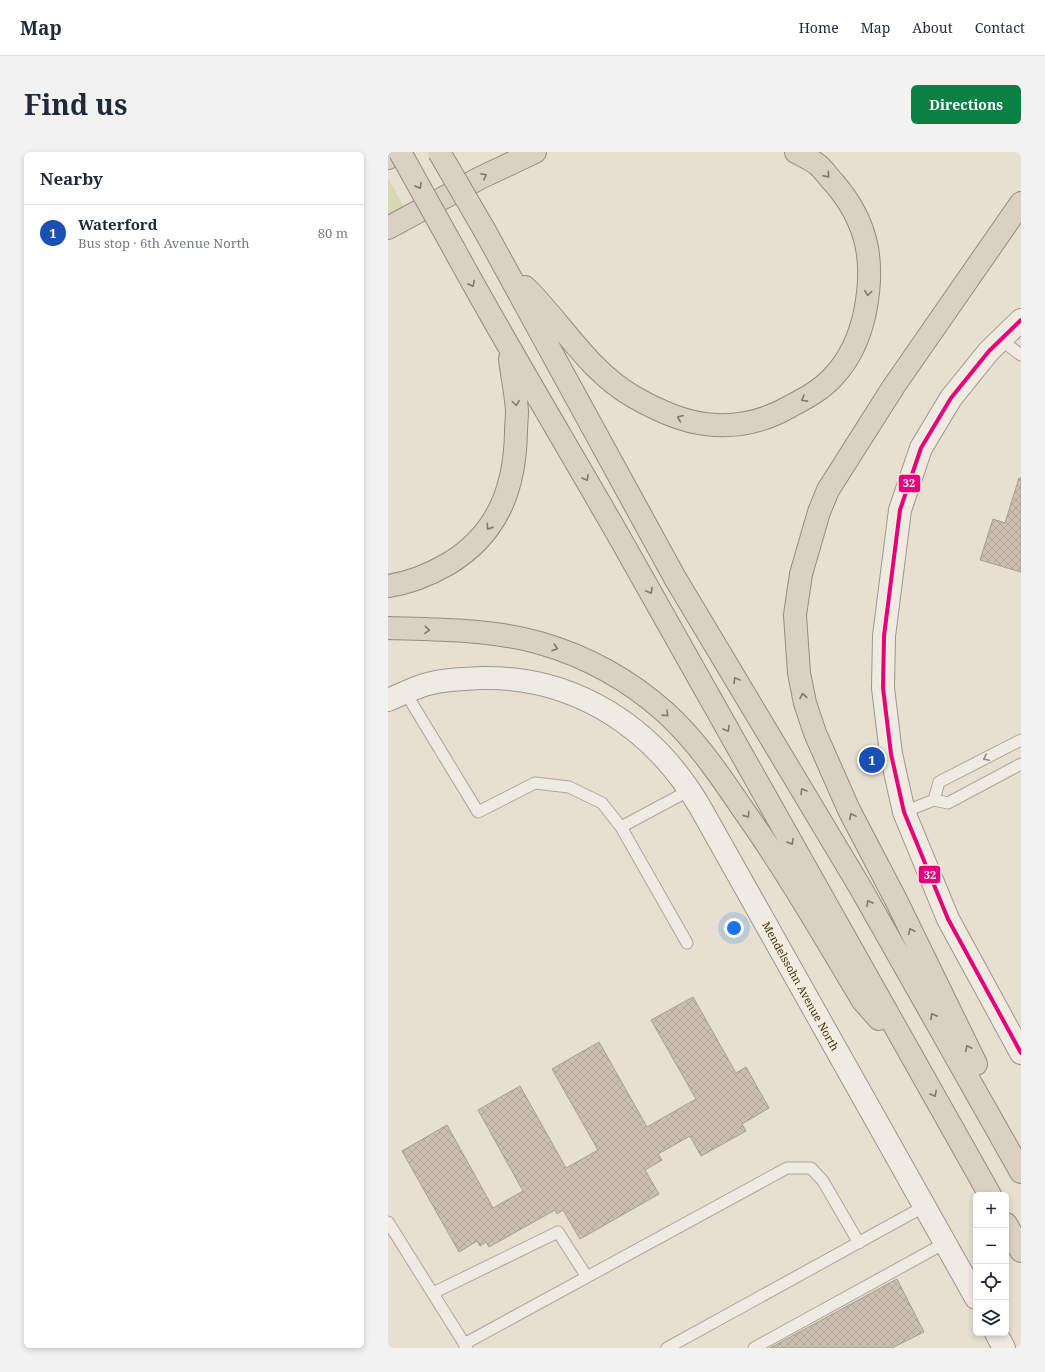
<!DOCTYPE html>
<meta charset="utf-8">
<style>
:root{--surface:#fff;--page:#f2f2f3;--text:#1f2937;--muted:#747a83;--line:#e0e1e3;--accent:#0b8043}
body{margin:0;font-family:"Noto Serif",serif;background:var(--page);color:var(--text)}
.controls{position:absolute;right:12px;bottom:12px;display:grid;overflow:hidden;border-radius:6px;box-shadow:0 2px 6px #0003}
.controls button{width:36px;height:36px;display:grid;place-items:center;padding:0;border:0;border-bottom:1px solid var(--line);background:var(--surface);color:var(--text);font:20px sans-serif}
.you{position:absolute;left:346px;top:776px;width:14px;height:14px;margin:-10px;border:3px solid #fff;border-radius:50%;background:#1a73e8;box-shadow:0 0 0 6px #1a73e833}
.badge{display:grid;place-items:center;width:26px;height:26px;border-radius:50%;background:var(--accent);color:#fff;font-size:13px;font-weight:700}
.pin{position:absolute;translate:-50% -50%;border:2px solid #fff;box-shadow:0 1px 4px #0006}
.list{margin:0;padding:0;list-style:none}
h2{display:flex;justify-content:space-between;align-items:center;height:52px;margin:0;padding:0 16px;font-size:17px}
h2 small{font-size:13px;font-weight:400;color:var(--muted)}
.list li{display:grid;grid-template-columns:26px 1fr auto;gap:12px;align-items:center;box-sizing:border-box;height:56px;padding:0 16px;border-top:1px solid var(--line)}
.list b{display:block;font-size:15px;white-space:nowrap}
.list p{margin:0;font-size:13px;white-space:nowrap;color:var(--muted)}
.list em{font-size:13px;font-style:normal;color:var(--muted)}
.icon{flex:none;width:22px;height:22px;fill:none;stroke:currentColor;stroke-width:2;stroke-linecap:round;stroke-linejoin:round}
.map{position:relative;flex:none;width:633px;height:1196px;overflow:hidden;border-radius:6px}
header{display:flex;align-items:center;gap:24px;box-sizing:border-box;height:56px;padding:0 20px;background:var(--surface);border-bottom:1px solid var(--line)}
header strong{font-size:19px}
nav{display:flex;gap:22px;margin-inline-start:auto;font-size:14px}
.intro{display:flex;align-items:center;justify-content:space-between;box-sizing:border-box;height:96px;padding:0 24px}
h1{margin:0;font-size:28px}
.button{padding:10px 18px;border-radius:6px;background:var(--accent);color:#fff;font-size:14px;font-weight:700}
main{display:flex;gap:24px;padding:0 24px}
aside{flex:1;background:var(--surface);border-radius:6px;box-shadow:0 2px 6px #0003}
.map>svg:first-child{display:block}
.grass{fill:#d6d7b3}
.building{fill:url(#building-cross-hatch);stroke:#a89c90}
.lines{fill:none;stroke-linecap:round;stroke-linejoin:round}
.lane-casing{stroke:#ada599;stroke-width:13}
.secondary-casing{stroke:#9c958a;stroke-width:24}
.highway-casing{stroke:#928b80;stroke-width:24}
.lane{stroke:#efebe3;stroke-width:11}
.secondary{stroke:#efebe3;stroke-width:22}
.highway{stroke:#dad1c2;stroke-width:22}
.highway-bridge-casing{stroke:#928b80;stroke-width:24;stroke-linecap:butt}
.highway-bridge{stroke:#dad1c2;stroke-width:22}
.bus-1-casing{stroke:#f7eed8;stroke-width:7}
.bus-1{stroke:#e5007d;stroke-width:4}
.oneway{stroke:#847769}
.oneway2{stroke:#968c82}
.labels{text-anchor:middle;dominant-baseline:central;stroke-width:3;stroke-linejoin:round;paint-order:stroke}
.street-label{font-size:11px;fill:#3d2e20;stroke:#f7eed8}
.line-badge{stroke:#f7eed8;stroke-width:1.5}
.badge-label{font-size:11px;text-anchor:middle;font-weight:bold;fill:#fff}
</style>
<header>
<strong>Map</strong>
<nav><a>Home</a><a>Map</a><a>About</a><a>Contact</a></nav>
</header>
<div class="intro"><h1>Find us</h1><a class="button">Directions</a></div>
<main>
<aside>
<h2>Nearby<small></small></h2>
<ul class="list">
<li><span class="badge" style="background:#1a4fb4">1</span><div><b>Waterford</b><p>Bus stop · 6th Avenue North</p></div><em>80 m</em></li>
</ul>
</aside>
<div class="map">
<svg width="633" height="1196" viewBox="0 0 633 1196">
<defs>
<pattern id="building-cross-hatch" width="8" height="8" patternUnits="userSpaceOnUse"><rect width="8" height="8" fill="#cbbfb2"/><path d="M0 0l8 8M0 8l8-8" fill="none" stroke="#afa499"/></pattern>
</defs>
<rect width="100%" height="100%" fill="#e7e0d1"/>
<path class="grass" d="M0,26l16,29 -16,9z"/>
<path class="building" d="M631,326h2v94l-41,-12 13,-41 12,4z
M305,845l43,76 10,-6 23,41 -27,16 4,7 -45,25 -11,-20 -32,18 4,6 -17,10 14,24 -79,45 -17,-29 -6,4 -2,-4 -66,37 -3,-5 -6,4 -3,-5 -18,11 -57,-101 45,-26 46,83 30,-17 -45,-81 42,-24 46,82 32,-18 -46,-81 47,-27 48,85 49,-28 -45,-79z
M509,1127l27,53 -32,16h-122z"/>
<g class="lines">
<g class="lane-casing">
<path id="lane" d="M613,188l20,15
M17,540l73,120 57,-29 34,4 33,16 19,24
M546,648l5,-18 82,-42
M516,660l30,-12 14,3 73,-39
M299,791l-66,-116 69,-37
M0,1070l79,126
M45,1141l125,-61 29,45
M76,1192l323,-176h24l12,13 36,62
M279,1196l258,-142
M366,1196l191,-105"/>
</g>
<g class="secondary-casing">
<path id="secondary" d="M633,168l-32,31 -38,47 -30,50 -21,62 -16,126 -1,52 8,66 13,58 44,107 73,134
M0,548c12,-5 24,-11 36,-15 18,-6 39,-6 57,-7 94,-2 172,49 219,129l276,491
M608,1181l8,15"/>
</g>
<g class="highway-casing">
<path id="highway" d="M0,6l11,-6
M0,76l92,-50 55,-26
M97,79l190,347 185,309 161,285
M66,97c55,101 114,198 171,298l365,648
M137,135c37,36 63,84 109,110 21,12 47,24 71,27 30,4 60,-3 86,-18 15,-8 30,-16 42,-29 17,-18 27,-41 32,-65 10,-50 3,-89 -30,-128 -6,-6 -11,-14 -17,-19 -6,-5 -15,-9 -22,-13
M0,434c21,-3 41,-11 60,-22 50,-30 67,-76 68,-132 0,-7 1,-14 1,-21 -1,-17 -5,-35 -7,-52
M0,476c51,2 103,1 152,15 45,13 89,37 125,69 30,27 54,62 77,96 44,62 82,128 121,193l16,18
M588,912l-80,-164 -47,-90 -34,-77 -10,-30 -6,-30 -4,-58 6,-41 18,-62 9,-22 66,-104 127,-183
M618,1072l15,27"/>
</g>
<use href="#lane" class="lane"/>
<use href="#secondary" class="secondary"/>
<use href="#highway" class="highway"/>
<g class="highway-bridge-casing">
<path id="highway-bridge" d="M12,0l54,97
M51,0l46,79"/>
</g>
<use href="#highway-bridge" class="highway-bridge"/>
<g class="bus-1-casing">
<path id="bus-1" d="M633,168l-32,31 -38,47 -30,50 -21,62 -16,126 -1,52 8,66 13,58 44,107 73,134"/>
</g>
<use href="#bus-1" class="bus-1"/>
</g>
<defs><path id="oneway-chevron" d="M-2-3.5L2.5 0L-2 3.5" fill="none" stroke-width="1.6" stroke-linecap="round" stroke-linejoin="round"/></defs>
<g class="oneway">
<use href="#oneway-chevron" transform="translate(439 23) rotate(49)"/>
<use href="#oneway-chevron" transform="translate(96 24) rotate(-26)"/>
<use href="#oneway-chevron" transform="translate(31 34) rotate(61)"/>
<use href="#oneway-chevron" transform="translate(84 132) rotate(61)"/>
<use href="#oneway-chevron" transform="translate(480 141) rotate(97)"/>
<use href="#oneway-chevron" transform="translate(416 247) rotate(151)"/>
<use href="#oneway-chevron" transform="translate(128 251) rotate(82)"/>
<use href="#oneway-chevron" transform="translate(292 266) rotate(-158)"/>
<use href="#oneway-chevron" transform="translate(198 326) rotate(60)"/>
<use href="#oneway-chevron" transform="translate(101 375) rotate(125)"/>
<use href="#oneway-chevron" transform="translate(262 439) rotate(61)"/>
<use href="#oneway-chevron" transform="translate(39 478) rotate(3)"/>
<use href="#oneway-chevron" transform="translate(167 496) rotate(18)"/>
<use href="#oneway-chevron" transform="translate(348 528) rotate(-121)"/>
<use href="#oneway-chevron" transform="translate(415 544) rotate(-100)"/>
<use href="#oneway-chevron" transform="translate(278 562) rotate(44)"/>
<use href="#oneway-chevron" transform="translate(339 577) rotate(61)"/>
<use href="#oneway-chevron" transform="translate(415 639) rotate(-121)"/>
<use href="#oneway-chevron" transform="translate(359 663) rotate(55)"/>
<use href="#oneway-chevron" transform="translate(464 664) rotate(-118)"/>
<use href="#oneway-chevron" transform="translate(403 690) rotate(61)"/>
<use href="#oneway-chevron" transform="translate(481 751) rotate(-119)"/>
<use href="#oneway-chevron" transform="translate(523 779) rotate(-116)"/>
<use href="#oneway-chevron" transform="translate(545 864) rotate(-119)"/>
<use href="#oneway-chevron" transform="translate(580 896) rotate(-116)"/>
<use href="#oneway-chevron" transform="translate(546 942) rotate(61)"/>
</g>
<use class="oneway2" href="#oneway-chevron" transform="translate(598 606) rotate(153)"/>
<g class="labels">
<g class="street-label">
<text transform="translate(413 834) rotate(61)">Mendelssohn Avenue North</text>
</g>
</g>
<g class="line-badge">
<rect x="510" y="322" width="23" height="19" rx="4" fill="#e5007d"/>
<rect x="530" y="713" width="23" height="19" rx="4" fill="#e5007d"/>
</g>
<g class="badge-label">
<text x="521" y="335">32</text>
<text x="542" y="727">32</text>
</g>
</svg>
<div class="controls">
<button>+</button>
<button>−</button>
<button><svg class="icon" aria-label="locate" viewBox="0 0 24 24"><circle cx="12" cy="12" r="6"/><path d="M12 2v4M12 18v4M2 12h4M18 12h4"/></svg></button>
<button><svg class="icon" aria-label="layers" viewBox="0 0 24 24"><path d="M12 4l9 5-9 5-9-5zM3 14l9 5 9-5"/></svg></button>
</div>
<div class="you"></div>
<div class="pin badge" style="left:484px;top:608px;background:#1a4fb4">1</div>
</div>
</main>
